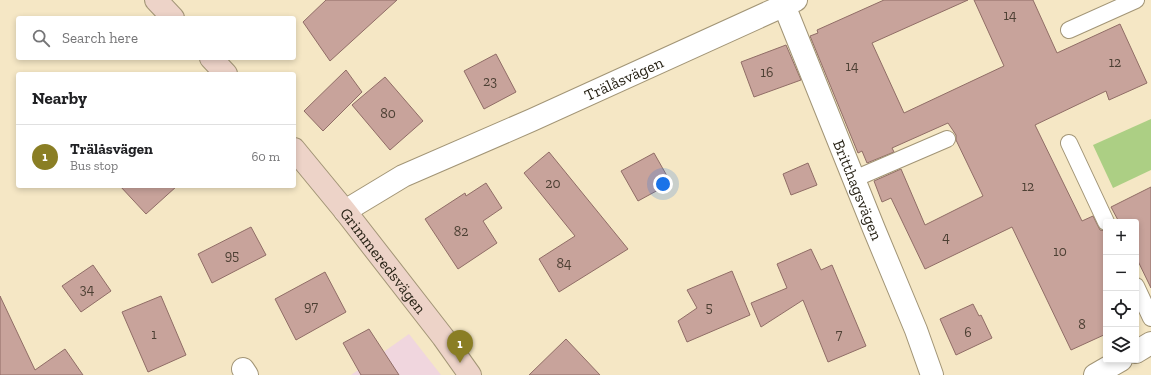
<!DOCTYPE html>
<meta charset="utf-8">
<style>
:root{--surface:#fff;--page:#f2f2f2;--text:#202124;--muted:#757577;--line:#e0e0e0;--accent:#8a7e24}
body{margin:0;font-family:"Zilla Slab",serif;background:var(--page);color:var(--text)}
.controls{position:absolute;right:12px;bottom:12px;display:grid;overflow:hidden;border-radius:4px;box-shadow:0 2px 6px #0003}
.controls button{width:36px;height:36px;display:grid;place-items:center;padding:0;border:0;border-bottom:1px solid var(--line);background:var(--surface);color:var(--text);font:20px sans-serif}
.you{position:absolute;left:663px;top:184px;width:14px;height:14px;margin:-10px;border:3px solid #fff;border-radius:50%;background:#1a73e8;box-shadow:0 0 0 6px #1a73e833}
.badge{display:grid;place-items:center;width:26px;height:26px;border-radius:50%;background:var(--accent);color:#fff;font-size:13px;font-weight:700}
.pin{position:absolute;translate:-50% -33px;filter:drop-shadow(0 1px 2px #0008)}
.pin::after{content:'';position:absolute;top:21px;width:14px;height:12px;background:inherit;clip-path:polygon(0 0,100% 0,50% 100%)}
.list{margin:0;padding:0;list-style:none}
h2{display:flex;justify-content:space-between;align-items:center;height:52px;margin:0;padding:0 16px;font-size:17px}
h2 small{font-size:13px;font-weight:400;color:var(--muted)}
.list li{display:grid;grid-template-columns:26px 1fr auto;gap:12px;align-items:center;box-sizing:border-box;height:64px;padding:0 16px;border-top:1px solid var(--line)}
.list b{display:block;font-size:15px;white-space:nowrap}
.list p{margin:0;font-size:13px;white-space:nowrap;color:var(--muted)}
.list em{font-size:13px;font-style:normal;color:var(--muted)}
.icon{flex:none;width:22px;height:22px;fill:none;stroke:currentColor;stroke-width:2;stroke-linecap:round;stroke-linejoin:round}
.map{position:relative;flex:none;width:1151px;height:375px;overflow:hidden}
.search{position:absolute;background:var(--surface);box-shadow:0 2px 6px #0003;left:16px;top:16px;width:280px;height:44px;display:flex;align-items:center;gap:10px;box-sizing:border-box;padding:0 14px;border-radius:4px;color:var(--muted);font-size:15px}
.panel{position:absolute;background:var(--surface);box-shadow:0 2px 6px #0003;left:16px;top:72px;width:280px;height:116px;border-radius:4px}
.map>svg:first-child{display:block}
.commercial{fill:#f0d6de}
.green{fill:#accf84}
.building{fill:#c8a39b;stroke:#906d66}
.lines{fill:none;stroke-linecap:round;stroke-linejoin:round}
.lane-casing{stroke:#a29576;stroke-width:18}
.street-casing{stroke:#a29576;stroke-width:24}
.secondary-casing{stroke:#a29576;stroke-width:24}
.lane{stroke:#fff;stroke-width:16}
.street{stroke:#fff;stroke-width:22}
.secondary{stroke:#edd3c8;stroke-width:22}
.labels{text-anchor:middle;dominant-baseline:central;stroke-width:3;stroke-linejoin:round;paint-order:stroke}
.number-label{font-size:14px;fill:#4d4034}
.street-label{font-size:16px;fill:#241f12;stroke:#f5e7c5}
</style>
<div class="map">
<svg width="1151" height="375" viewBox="0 0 1151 375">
<rect width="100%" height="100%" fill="#f5e7c5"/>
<path class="commercial" d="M409,334l32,41h-90z"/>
<path class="green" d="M1151,119v51l-38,18 -20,-43z"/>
<path class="building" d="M326,0h71l-67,61 -27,-39z
M884,0h84l-96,43 32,70 100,-47 -30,-66h59l24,53 63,-29 27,59 -38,17 -3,-9 -71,34 46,94 1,2 11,-5 7,14 6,1v103l-35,16 -59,-123 -87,42 -34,-71 -9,4 -8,-21 27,-12 24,56 58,-29 -27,-56v-5l-8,-12 -56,25 2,4 -27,11 -5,-12 -4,2 -48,-117 8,-3 -1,-3z
M786,45l15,35 -47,17 -13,-35z
M496,54l20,38 -32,17 -20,-38z
M346,70l16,22 -39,39 -19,-20z
M385,77l38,44 -33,29 -38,-45z
M549,152l79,97 -69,43 -20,-33 36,-23 -51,-63z
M654,153l17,30 -33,18 -17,-30z
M808,163l9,22 -26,10 -8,-21z
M486,183l16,25 -19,13 14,22 -39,26 -33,-50 40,-26 1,3z
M120,186h57l-31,28z
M1151,187v101l-15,-31v-35h-17l-8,-15z
M251,227l15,28 -54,28 -14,-29z
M811,249l10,21 11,-5 34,81 -38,16 -25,-62 -42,27 -10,-24 36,-15 -10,-24z
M93,265l18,26 -30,21 -19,-26z
M732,271l18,44 -63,27 -9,-21 19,-13 -10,-18z
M325,272l21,40 -50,28 -21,-41z
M0,296l35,74 30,-21 18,26h-83z
M161,296l25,59 -38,17 -26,-60z
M973,304l6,12 2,-1 11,23 -36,17 -16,-36z
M369,329l30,46h-38l-18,-32z
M566,339l34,36h-71z"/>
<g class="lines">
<g class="lane-casing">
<path id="lane" d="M1069,30l67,-30
M1069,143l37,79
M854,179l93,-40
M1136,286l15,32"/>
</g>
<g class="street-casing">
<g id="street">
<path id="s1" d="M784,5l90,224 42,101 16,45"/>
<path id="s2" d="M345,211l58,-35 129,-56 264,-120"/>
<path d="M1136,352l15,-9"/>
<path d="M243,369l4,6"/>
<path d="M1095,375l26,-15"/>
</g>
</g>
<g class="secondary-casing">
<g id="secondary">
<path d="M156,0l17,18"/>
<path d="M211,58l15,16"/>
<path id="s3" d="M294,149l51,62 98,126 27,38"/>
</g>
</g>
<use href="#lane" class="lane"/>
<use href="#street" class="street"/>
<use href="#secondary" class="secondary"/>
</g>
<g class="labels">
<g class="number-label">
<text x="1010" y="15">14</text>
<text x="1115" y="62">12</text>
<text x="852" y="66">14</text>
<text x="767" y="72">16</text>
<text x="490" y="81">23</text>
<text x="388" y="113">80</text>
<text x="553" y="183">20</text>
<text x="1028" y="186">12</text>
<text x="461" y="231">82</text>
<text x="946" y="237">4</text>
<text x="1060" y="251">10</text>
<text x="232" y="255">95</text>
<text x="564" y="263">84</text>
<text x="87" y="289">34</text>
<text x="311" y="306">97</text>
<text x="709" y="307">5</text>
<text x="1082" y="324">8</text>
<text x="968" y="332">6</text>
<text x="154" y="334">1</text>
<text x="839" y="334">7</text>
</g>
<g class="street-label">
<text stroke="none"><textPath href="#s2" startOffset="309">Trälåsvägen</textPath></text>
<text stroke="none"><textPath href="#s1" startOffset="199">Britthagsvägen</textPath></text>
<text stroke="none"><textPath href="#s3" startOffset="143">Grimmeredsvägen</textPath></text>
</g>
</g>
</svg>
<div class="controls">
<button>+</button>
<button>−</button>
<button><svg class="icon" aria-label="locate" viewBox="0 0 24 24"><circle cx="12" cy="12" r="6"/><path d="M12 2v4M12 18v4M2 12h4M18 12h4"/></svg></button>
<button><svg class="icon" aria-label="layers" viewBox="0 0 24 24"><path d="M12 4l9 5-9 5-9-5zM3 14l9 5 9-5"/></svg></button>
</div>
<div class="you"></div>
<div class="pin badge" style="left:460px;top:363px">1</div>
<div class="search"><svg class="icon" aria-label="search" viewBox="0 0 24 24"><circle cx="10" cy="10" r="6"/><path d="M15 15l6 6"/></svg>Search here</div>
<section class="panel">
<h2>Nearby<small></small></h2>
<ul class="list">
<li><span class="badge">1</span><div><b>Trälåsvägen</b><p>Bus stop</p></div><em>60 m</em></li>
</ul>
</section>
</div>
